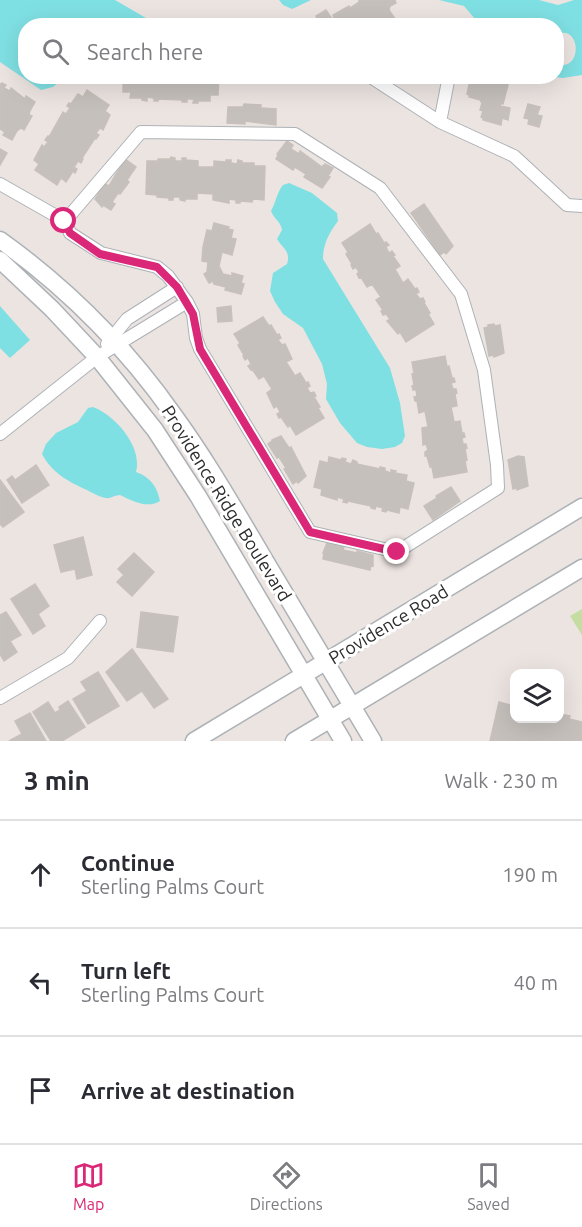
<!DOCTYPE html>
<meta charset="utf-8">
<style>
:root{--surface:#fff;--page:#f7f7f7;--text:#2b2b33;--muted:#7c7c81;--line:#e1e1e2;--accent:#db2777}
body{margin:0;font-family:Ubuntu,sans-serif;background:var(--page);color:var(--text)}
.controls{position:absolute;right:18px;bottom:18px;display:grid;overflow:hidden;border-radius:12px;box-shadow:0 6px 24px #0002}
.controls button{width:54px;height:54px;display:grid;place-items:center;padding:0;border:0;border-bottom:2px solid var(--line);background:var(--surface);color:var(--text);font:30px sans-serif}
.stop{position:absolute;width:18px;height:18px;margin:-14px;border:4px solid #db2777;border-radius:50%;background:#fff}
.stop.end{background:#db2777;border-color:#fff;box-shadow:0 2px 6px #0008}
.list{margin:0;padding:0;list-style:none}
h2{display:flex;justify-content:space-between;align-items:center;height:78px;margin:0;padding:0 24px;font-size:26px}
h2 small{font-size:20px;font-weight:400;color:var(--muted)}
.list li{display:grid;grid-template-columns:39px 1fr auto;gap:18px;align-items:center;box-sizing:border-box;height:108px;padding:0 24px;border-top:2px solid var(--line)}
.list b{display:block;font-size:22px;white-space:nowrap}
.list p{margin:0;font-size:20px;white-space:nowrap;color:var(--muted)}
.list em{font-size:20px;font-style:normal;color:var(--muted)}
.icon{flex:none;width:33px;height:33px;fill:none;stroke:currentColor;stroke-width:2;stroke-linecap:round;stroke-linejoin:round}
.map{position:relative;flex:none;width:582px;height:741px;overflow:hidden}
.search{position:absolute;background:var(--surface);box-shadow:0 6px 24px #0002;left:18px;right:18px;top:18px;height:66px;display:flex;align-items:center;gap:15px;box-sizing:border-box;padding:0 21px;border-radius:24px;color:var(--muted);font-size:22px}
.sheet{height:402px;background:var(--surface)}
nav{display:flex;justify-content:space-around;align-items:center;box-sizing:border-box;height:84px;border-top:2px solid var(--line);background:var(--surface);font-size:16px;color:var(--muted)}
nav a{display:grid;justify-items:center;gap:3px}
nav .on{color:var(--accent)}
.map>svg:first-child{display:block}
.green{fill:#c5dda3}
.water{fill:#7fe0e3}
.building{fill:#c5c0bc;stroke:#c8c0ba;stroke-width:1.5}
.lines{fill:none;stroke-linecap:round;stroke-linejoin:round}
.street-casing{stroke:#adb2b7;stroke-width:14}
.secondary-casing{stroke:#adb2b7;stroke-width:19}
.street{stroke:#fff;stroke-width:12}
.secondary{stroke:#fff;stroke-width:16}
.route{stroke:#db2777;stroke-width:8}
.labels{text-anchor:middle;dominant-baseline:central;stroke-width:6;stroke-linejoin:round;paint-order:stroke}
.street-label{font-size:18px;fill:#2c2c2c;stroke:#fff}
</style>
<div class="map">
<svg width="582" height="741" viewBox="0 0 582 741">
<rect width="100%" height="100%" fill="#ece4e1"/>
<path class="green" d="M582,609v26l-12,-19z"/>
<path class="water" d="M0,0h115l43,25 -132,1v50l39,1 -12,10 -12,3 -41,-28z
M279,0h32l-19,9 -9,-4z
M439,0h100l19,5 16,-5h8v75l-19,3 -9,-1 2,-1 1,-12c25,8 25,-39 0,-30l-1,-8 -29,-1 -12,-4h-31l-9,-2 -11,-13z
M289,183l23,10 25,20 1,8c-9,12 -15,23 -15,38l67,109 10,35 5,33 -3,7 -7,4 -13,2 -15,-2 -10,-4 -17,-20 -14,-24 1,-15 -5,-20 -19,-36 -20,-14 -8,-12 -5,-11 3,-18 14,-9c4,-13 -4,-15 -10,-25l5,-9c-1,-8 -8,-11 -11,-19 5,-9 6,-19 12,-26z
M0,306l30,34 -20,18 -10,-10z
M93,407c22,8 50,40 43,65 14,5 21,14 24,29 -12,8 -28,0 -40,-6 -5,0 -10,4 -14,3 -7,-1 -13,-5 -19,-8 -18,-8 -35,-17 -45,-36l4,-10 10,-11 22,-11 10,-14z"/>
<path class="building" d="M359,0h36l1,3 -6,3 -1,4 6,9 -2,2 1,2 -4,3h-76l-1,-2 5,-3 -2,-5 10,-6 6,9 2,-1 -1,-3 16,-9 1,2 9,-6z
M123,76h96l-1,19h-8v6h-12v2h-5l1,-4h-7v3h-5v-2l-24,-1v2h-4v-3l-7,-1v4l-5,-1v-2h-12l1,-6h-8z
M471,76h37l-2,8 2,1 -5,19 -2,-1 -1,3 10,2 -2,12 -6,-2 -1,7 -18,-5v-2l-2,-1 2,-6 -3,-1 2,-7 -2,-3 -11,-3v-2l-2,-1z
M2,83l4,2 -2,3 6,3 1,-3 14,11 1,-3 9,6 -5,9 -1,4 3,1 -8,14 -3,-2 -4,3 -5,9 -9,-5 2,-3 -5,-3v-45z
M87,90l22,15 -4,6 5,4 -7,15 -3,-2 -4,5 3,2 -3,4 -1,-1 -13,20 1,1 -2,4 -3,-2 -4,6 3,2 -2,4 -2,-2 -7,11 -5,-4 -4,7 -22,-15 4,-6 -5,-4 8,-15 2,2 4,-5 -3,-2 3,-4 1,1 14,-25 3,2 4,-6 -3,-2 2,-3 2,1 7,-10 5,3z
M244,104l17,1v3l15,1v16l-31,-4v3l-18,-1 1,-16h15z
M528,104l12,3 -3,8 5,1 -3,11 -11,-3 1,-5 -5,-1z
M287,141l6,4 -2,4 8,5 1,-3 22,16 3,-3 8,4 -5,8 2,1 -8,11 -18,-11 2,-3 -11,-7 -2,3 -17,-11 2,-4 -1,-1z
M0,149l7,4 -7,12z
M171,157l4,1v3h7v-3h4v2l12,1v6h16v-6l12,1v-2h5v3l6,1 1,-4 4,1v2h12v3h11l-1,34 -11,-1 -1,3 -12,-1v2h-4v-3l-7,-1v4l-16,-3v-6l-16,-1v6h-12v2l-5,-1v-3h-7v3h-4v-2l-12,-1v-2l-11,-1 1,-33h11v-2h12z
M125,159l11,8 -9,13 2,2 -9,12 -2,-1 -6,9 3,2 -4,6 -8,-5 -1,2 -7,-8 10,-15 4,2z
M424,204l29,42 -7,8 -2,-2 -4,3 -29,-42z
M214,223l15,4 -1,2 5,1 -2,8 5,1 -4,16 -10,-3 -3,14 4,8 9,2v-3l11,3 -2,7 3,1 -3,10 -16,-4 1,-3 -12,-3 -1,-3 -4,2 -5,-9 3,-2 1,-10 -6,-1 1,-14 4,-17 5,1z
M370,224l6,10 2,-1 6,10 2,-1 3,3 -3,2 3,6 3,-2 3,4 -2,1 7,10 -5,3 8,14 5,-4 7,10 2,-1 2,4 -3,2 4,5 3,-1 2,4 -1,1 6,10 -2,1 6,10 -28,18 -6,-10 -2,2 -11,-13 3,-2 -4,-5 -3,1 -2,-4 2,-1 -7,-10 5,-3 -9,-13 -5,3 -6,-10 -2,1 -2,-4 2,-2 -3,-5 -3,2 -2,-4 1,-1 -6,-10 2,-2 -6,-9z
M231,306l1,15 -14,1 -1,-14z
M263,317l6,9 2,-1 6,10 2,-1 2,4 -3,2 4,5 3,-1 7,15 -6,3 9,14 5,-3 6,10 2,-1 2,4 -3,2 3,5 4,-1 2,4 -2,1 6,10 -2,1 6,10 -28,17 -6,-10 -2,2 -7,-10 -2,1 -2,-4 3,-2 -3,-6 -3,2 -7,-15 5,-4 -8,-13 -5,3 -7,-10 -1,1 -3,-4 3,-2 -3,-6 -3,2 -2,-4 1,-1 -6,-10 2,-2 -6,-9z
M494,324l1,2 5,-1 4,28 -10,4 -1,-2 -4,1 -5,-28 4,-1v-2z
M445,356l2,11 2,-1 3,12h2l1,4 -4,1 2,6h3l1,4 -2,1 2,12 -6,1 3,15 6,-1 2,12h2l1,4 -3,1 1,6h3l1,4 -2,1 2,11 -2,1 2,11 -33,6 -2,-11h-2l-3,-11h-2v-4l3,-2 -2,-6 -3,1 -1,-17 6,-1 -3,-16 -6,2 -2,-12h-2l-1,-4 3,-1 -1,-6h-3l-1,-4 2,-1 -2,-11 2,-1 -2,-11z
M281,436l8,12 2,-1 15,29 -8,7 -1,-2 -4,3 -9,-15 2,-1 -7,-11 -2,1 -9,-14 4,-3v-1z
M518,456l6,1 4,29 -11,4v-2l-4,1 -5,-29z
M329,457l12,3 1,-2 4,1 -1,3 6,2 2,-4 4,2v2l23,5v-2l5,1v3l6,2v-3l5,1 -1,2 12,2 -1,6 8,2 -6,26 -8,-2 -1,6 -12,-3 -1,2 -4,-1 1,-3 -7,-2 -1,3 -4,-1v-2l-23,-5 -1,2 -4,-1 1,-3 -7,-2v3l-16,-5 1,-6 -8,-2 6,-26 8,2z
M36,465l13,20 -27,18 -15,-23 5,-4 3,4z
M0,480l24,32 -21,15 -3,-3z
M451,487l9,14 -27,19 -9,-14 13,-8 -1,-2z
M83,537l9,38 -15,4 -2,-10 -14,3 -7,-27z
M327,543l17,4 -1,3 14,3v-2l16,4v11l-2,-1 -1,5 -47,-11 1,-6h-1z
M134,553l20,19 -22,24 -15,-14 7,-7 -6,-6z
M35,584l14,22 -11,8 7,12 -12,8 -22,-35z
M6,612l15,23 -11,6 7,11 -13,9 -4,-7v-39z
M141,612l37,5 -5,35 -36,-5z
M132,649l36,50 -14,9 -12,-17 -15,10 -21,-29z
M98,672l21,34 -31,18 -15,-25 14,-8 -6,-9z
M68,701l17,26 -23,14h-11l-18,-29 15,-10 7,11 5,-3 -1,-3z
M499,702l15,4v12h46v-4l10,2 -1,3 13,3v19h-92z
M30,713l16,28h-37l13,-7 -7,-13z"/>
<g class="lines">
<g class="street-casing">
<path id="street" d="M369,76l71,46 74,34 53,49 15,1
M440,122l9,-46
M141,132l154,2 85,54 81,106 23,76 13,95 1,23 -101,64 -87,-20 -110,-183 -4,-11 -3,-24 -6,-12 -19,-26 -11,-9 -56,-14 -31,-20 -5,-12z
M0,184l65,37
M107,344l20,-25 50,-32
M0,434l97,-77 90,-55
M0,698l68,-40 32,-37"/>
</g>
<g class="secondary-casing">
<path id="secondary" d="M0,240c67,48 125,106 173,174 33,45 61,94 90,143 37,61 73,123 110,184
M0,260l52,49 45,48 58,73 43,66 145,245
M194,741l388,-234
M294,741l288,-173"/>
</g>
<use href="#street" class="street"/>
<use href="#secondary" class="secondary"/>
</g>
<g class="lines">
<path class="route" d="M64,221l6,12 30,21 57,13 20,20 16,27 7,35 110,183 87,20"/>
</g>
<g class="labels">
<g class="street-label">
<text transform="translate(227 503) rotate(58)">Providence Ridge Boulevard</text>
<text transform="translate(388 624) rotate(-31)">Providence Road</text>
</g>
</g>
</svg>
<div class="controls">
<button><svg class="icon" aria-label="layers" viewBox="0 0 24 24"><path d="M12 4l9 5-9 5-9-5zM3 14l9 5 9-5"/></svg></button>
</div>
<div class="stop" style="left:64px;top:221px"></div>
<div class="stop end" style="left:397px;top:552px"></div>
<div class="search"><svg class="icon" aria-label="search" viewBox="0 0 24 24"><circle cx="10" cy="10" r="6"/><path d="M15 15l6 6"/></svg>Search here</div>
</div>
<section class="sheet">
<h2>3 min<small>Walk · 230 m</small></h2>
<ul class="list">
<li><svg class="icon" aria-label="ahead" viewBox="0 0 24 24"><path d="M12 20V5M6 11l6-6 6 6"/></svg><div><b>Continue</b><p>Sterling Palms Court</p></div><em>190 m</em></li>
<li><svg class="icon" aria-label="left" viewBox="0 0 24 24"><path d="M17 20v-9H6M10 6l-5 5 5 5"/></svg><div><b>Turn left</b><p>Sterling Palms Court</p></div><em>40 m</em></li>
<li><svg class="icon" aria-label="arrive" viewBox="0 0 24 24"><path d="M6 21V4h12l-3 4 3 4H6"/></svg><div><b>Arrive at destination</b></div></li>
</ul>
</section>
<nav>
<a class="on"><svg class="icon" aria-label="map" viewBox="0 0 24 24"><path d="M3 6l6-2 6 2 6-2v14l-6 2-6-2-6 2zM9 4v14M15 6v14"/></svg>Map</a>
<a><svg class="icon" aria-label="directions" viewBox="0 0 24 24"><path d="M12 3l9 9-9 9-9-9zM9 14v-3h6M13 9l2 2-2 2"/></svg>Directions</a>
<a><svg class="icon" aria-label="saved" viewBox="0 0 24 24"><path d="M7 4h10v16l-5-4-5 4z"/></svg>Saved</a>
</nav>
